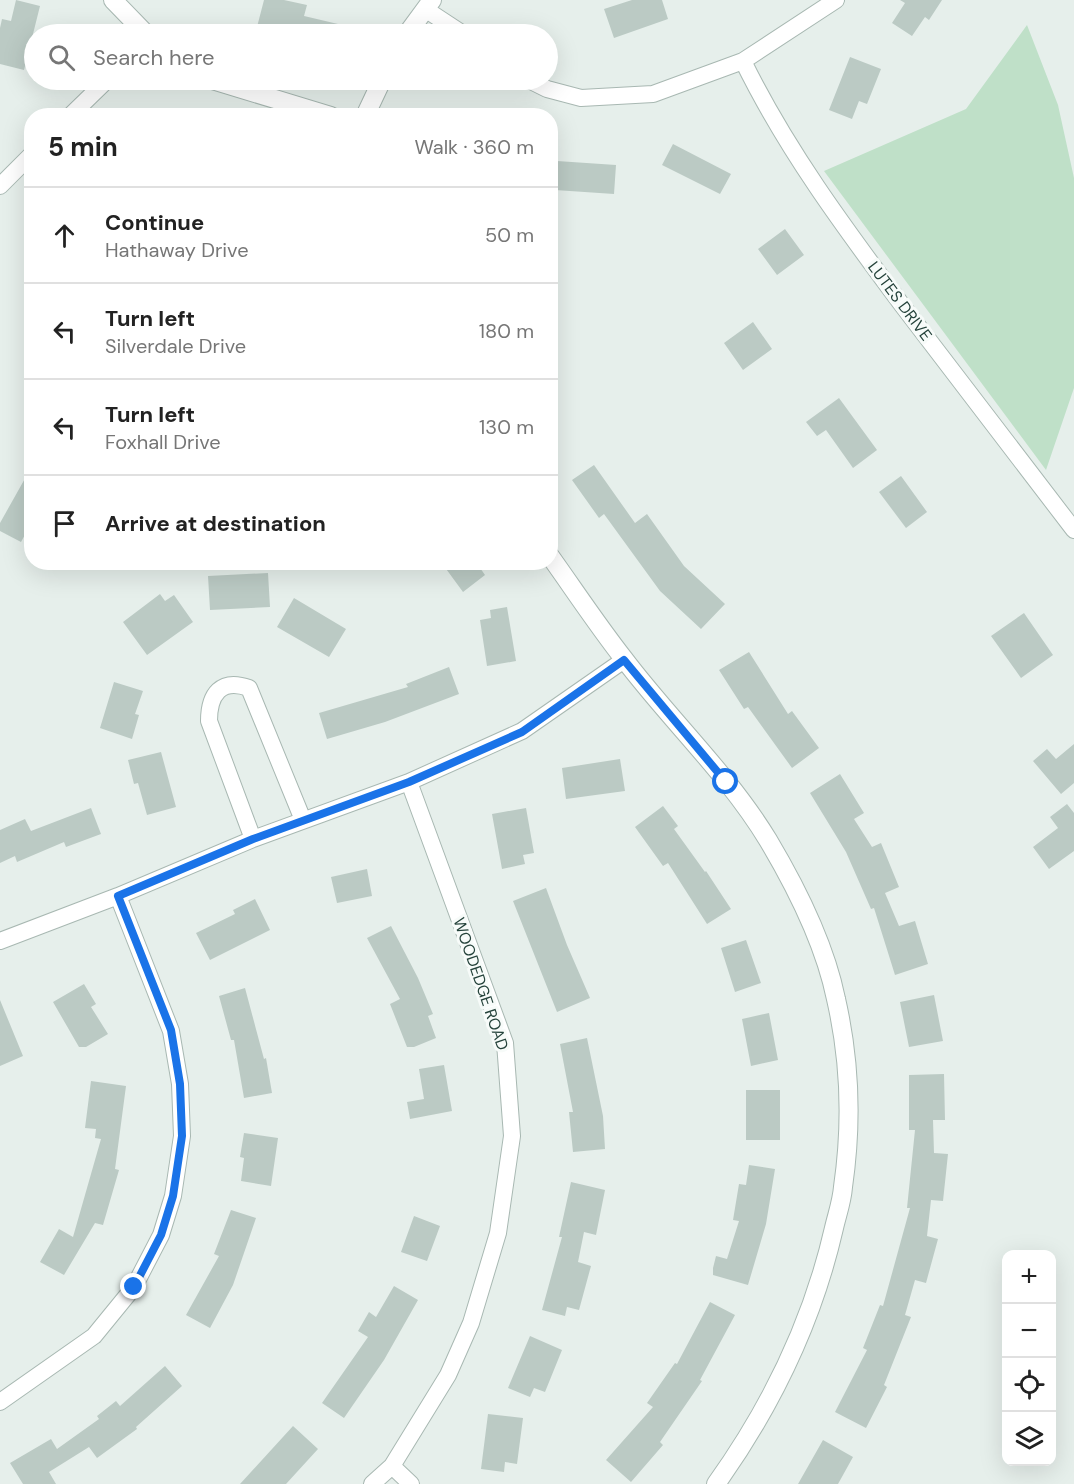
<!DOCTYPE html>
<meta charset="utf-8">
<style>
:root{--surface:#fff;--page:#f2f2f2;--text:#222;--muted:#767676;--line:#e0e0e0}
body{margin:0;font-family:"DM Sans",sans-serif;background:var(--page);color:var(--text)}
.controls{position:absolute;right:18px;bottom:18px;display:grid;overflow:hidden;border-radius:12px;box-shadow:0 6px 24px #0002}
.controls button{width:54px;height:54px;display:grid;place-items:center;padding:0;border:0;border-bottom:2px solid var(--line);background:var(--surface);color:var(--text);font:30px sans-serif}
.stop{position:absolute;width:18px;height:18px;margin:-14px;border:4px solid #1a73e8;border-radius:50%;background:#fff}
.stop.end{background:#1a73e8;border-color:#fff;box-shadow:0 2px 6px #0008}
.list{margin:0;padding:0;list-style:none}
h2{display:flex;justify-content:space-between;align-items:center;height:78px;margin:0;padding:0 24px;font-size:26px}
h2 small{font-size:20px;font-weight:400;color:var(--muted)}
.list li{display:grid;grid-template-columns:39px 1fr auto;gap:18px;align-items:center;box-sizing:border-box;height:96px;padding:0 24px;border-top:2px solid var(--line)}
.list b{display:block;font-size:22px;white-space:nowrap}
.list p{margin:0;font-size:20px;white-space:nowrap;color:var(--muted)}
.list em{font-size:20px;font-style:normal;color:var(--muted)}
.icon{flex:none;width:33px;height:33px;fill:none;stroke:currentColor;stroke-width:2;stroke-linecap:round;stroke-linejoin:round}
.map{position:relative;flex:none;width:1074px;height:1484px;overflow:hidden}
.search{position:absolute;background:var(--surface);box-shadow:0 6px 24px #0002;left:24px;top:24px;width:534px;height:66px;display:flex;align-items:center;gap:15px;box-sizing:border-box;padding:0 21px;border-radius:33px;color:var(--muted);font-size:22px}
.panel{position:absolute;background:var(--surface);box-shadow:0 6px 24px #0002;left:24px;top:108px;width:534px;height:462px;border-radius:24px}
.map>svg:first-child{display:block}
.green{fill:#bfe0c8}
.building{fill:#bbcac4}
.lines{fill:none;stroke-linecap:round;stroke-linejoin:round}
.minor-casing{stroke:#a8b8b2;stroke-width:18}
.tertiary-casing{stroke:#a8b8b2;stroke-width:20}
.minor{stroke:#fff;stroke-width:16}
.tertiary{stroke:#fff;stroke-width:18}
.route{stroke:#1a73e8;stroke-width:8}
.labels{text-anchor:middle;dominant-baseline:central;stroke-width:6;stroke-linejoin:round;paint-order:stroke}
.street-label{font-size:16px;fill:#24423a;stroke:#f7fbf9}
</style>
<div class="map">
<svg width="1074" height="1484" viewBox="0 0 1074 1484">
<rect width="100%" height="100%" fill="#e6efeb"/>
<path class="green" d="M1027,25l31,80 16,73v210l-28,82 -222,-299 142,-62z"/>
<path class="building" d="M16,0l24,6 -16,64 -24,-6v-36l2,-9 9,2z
M264,0h20l23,5 -3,11 51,12 -1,6h-65l-32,-7z
M632,0h30l6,19 -54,19 -10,-29z
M900,0h42l-13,20 -4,-3 -13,19 -20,-13 13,-20z
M850,57l31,12 -14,35 -8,-3 -7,18 -23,-9z
M673,144l58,30 -11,20 -58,-29z
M557,161l59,4 -2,29 -59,-4z
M785,229l19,26 -27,20 -19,-26z
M753,322l19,27 -29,21 -19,-27z
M839,398l38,52 -24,18 -27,-38 -9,6 -11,-14z
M594,465l41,58 12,-9 37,52 41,38 -24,25 -41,-38 -56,-77 -5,4 -27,-38z
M32,466v56l-11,20 -21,-11v-8z
M901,476l26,36 -21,16 -27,-36z
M441,562h35l9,13 -22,17z
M268,573l2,34 -60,3 -2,-34z
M160,594l5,7 9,-6 19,27 -46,33 -24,-33z
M294,598l52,31 -17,28 -52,-30z
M507,607l9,54 -29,5 -7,-46 11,-2 -1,-8z
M1024,613l29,42 -32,23 -30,-42z
M749,652l39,62 4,-3 27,37 -27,20 -44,-61 -4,2 -25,-39z
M449,667l10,27 -74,28 -58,17 -8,-26 89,-26 -2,-3z
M114,682l29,9 -8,23 4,1 -7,24 -32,-11z
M1074,744v39l-13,11 -28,-33 14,-12 9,10z
M161,752l15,55 -29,8 -9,-32 -4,1 -6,-24z
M620,759l5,32 -59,8 -4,-31z
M840,774l24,39 -10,6 18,28 9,-4 18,44 -14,6 14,33 16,-5 13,43 -33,11 -21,-67 -3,1 -25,-57 -36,-59z
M1067,804l7,9v38l-25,18 -16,-22 25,-19 -8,-11z
M663,806l15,20 -4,3 31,43 1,-1 25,38 -24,15 -39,-61 -5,3 -28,-39z
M91,808l10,26 -35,13 -2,-5 -47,20 -2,-6 -15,7v-33l25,-11 6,12z
M526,808l8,45 -11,2 2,9 -23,5 -10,-55z
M367,869l5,27 -35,7 -6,-26z
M546,888l21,57 23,53 -33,14 -44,-111z
M255,899l15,31 -60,30 -14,-27 39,-19 -2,-4z
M391,926l27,52 15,36 -5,2 8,22 -22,9h-7l-17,-43 10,-5 -33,-61z
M746,940l15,43 -26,9 -14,-44z
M84,984l12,20 -5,3 17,27 -22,13h-7l-26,-45z
M245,988l19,71 2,-1 6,35 -28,5 -10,-58h-3l-12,-44z
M934,995l9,46 -34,6 -9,-45z
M0,1000l23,56 -23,10z
M769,1013l9,47 -27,6 -9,-47z
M587,1038l16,78 2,33 -32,3 -4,-40h4l-13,-68z
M444,1065l8,46 -42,8 -3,-17 17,-3 -5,-30z
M944,1074l1,46h-12l1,33 14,1 -5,47 -12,-1 -4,36 11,3 -12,44 -11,-3 -10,35 6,2 -27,68 3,2 -21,41 -31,-16 32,-62 -4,-2 17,-43 3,1 27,-98h-3l8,-78h-6v-55z
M91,1081l35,5 -11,83 4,1 -16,55 -8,-2 -31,52 -24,-13 19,-33 14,8 28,-98 -6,-1 1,-9 -11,-1z
M746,1090h34v50h-34z
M244,1133l34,5 -7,48 -30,-5 3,-23 -4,-1z
M749,1165l26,4 -9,55 -18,61 -35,-10v-7l3,-12 11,3 12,-38 -6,-1 6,-36 7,1z
M571,1182l34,8 -9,45 -12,-3 -6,30 13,4 -12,44 -12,-3 -2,9 -23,-6 20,-73h-3z
M231,1210l25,8 -23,67 -23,43 -24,-13 33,-59 -5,-2z
M414,1216l26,10 -13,35 -26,-9z
M394,1286l24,14 -34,60 -40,58 -22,-15 46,-66 -10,-6 11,-19 7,5z
M710,1302l25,13 -35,65 2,1 -42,61 3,3 -32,37 -25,-22 47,-53 -6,-4 28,-40 2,1z
M530,1336l32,14 -17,42 -11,-4 -4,9 -22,-9z
M165,1366l17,20 -46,41 1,2 -40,29 -8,-11 -40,25 7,12h-33l-13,-21 41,-24 6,10 42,-30 -2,-3 19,-15 4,5z
M488,1414l35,4 -6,46 -12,-2 -1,10 -23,-3z
M293,1426l25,23 -32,35h-46z
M823,1440l30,17 -15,27h-40z"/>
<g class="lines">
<g class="minor-casing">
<path id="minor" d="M425,9l38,25
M743,61c43,88 101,166 159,244 57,75 114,150 172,225
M529,80l18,9 34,9 72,-4 90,-33 93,-61
M70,116l37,-36
M0,186l32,-32
M253,839l-44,-118c0,-27 12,-43 40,-33l54,132
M0,941l118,-45 135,-57 156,-57 113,-51 102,-71
M0,1402l94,-66 40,-49 27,-52 12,-39 9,-60 -2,-52 -9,-53 -53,-135
M392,1466l19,18
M372,1484l20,-18 56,-91 23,-52 27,-90 14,-97 -7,-93 -96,-261"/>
</g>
<g class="tertiary-casing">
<path id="tertiary" d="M113,0l33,34
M407,34l25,-34
M212,80l119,36
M365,116l17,-36
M550,556c25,35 48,70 74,103 46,61 104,115 144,181 28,47 57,105 68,159 14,61 16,126 7,188 -1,14 -6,28 -9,41 -21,92 -63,179 -118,256"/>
</g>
<use href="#minor" class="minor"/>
<use href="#tertiary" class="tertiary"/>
</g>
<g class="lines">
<path class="route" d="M134,1287l27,-52 12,-39 9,-60 -2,-52 -9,-54 -53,-134 135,-57 156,-57 113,-50 102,-72 102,122"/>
</g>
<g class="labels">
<g class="street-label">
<text transform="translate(900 301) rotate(53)">LUTES DRIVE</text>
<text transform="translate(481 984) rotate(71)">WOODEDGE ROAD</text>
</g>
</g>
</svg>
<div class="controls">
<button>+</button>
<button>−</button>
<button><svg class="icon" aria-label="locate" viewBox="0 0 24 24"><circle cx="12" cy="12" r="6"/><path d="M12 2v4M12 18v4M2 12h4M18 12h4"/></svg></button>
<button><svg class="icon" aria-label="layers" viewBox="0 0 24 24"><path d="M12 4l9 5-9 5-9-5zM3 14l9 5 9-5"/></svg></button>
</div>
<div class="stop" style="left:726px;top:782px"></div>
<div class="stop end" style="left:134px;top:1287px"></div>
<div class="search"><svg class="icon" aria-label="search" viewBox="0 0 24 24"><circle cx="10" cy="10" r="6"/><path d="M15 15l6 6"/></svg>Search here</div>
<section class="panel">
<h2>5 min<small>Walk · 360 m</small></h2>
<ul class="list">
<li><svg class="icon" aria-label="ahead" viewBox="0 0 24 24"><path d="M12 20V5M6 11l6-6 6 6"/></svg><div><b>Continue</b><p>Hathaway Drive</p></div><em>50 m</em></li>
<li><svg class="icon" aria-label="left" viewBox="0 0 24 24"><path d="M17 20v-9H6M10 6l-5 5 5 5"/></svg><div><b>Turn left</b><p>Silverdale Drive</p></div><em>180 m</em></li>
<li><svg class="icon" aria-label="left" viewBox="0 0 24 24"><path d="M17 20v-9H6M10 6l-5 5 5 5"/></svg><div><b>Turn left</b><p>Foxhall Drive</p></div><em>130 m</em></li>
<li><svg class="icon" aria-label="arrive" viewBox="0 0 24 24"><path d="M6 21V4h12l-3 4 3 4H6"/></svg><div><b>Arrive at destination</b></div></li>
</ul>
</section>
</div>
